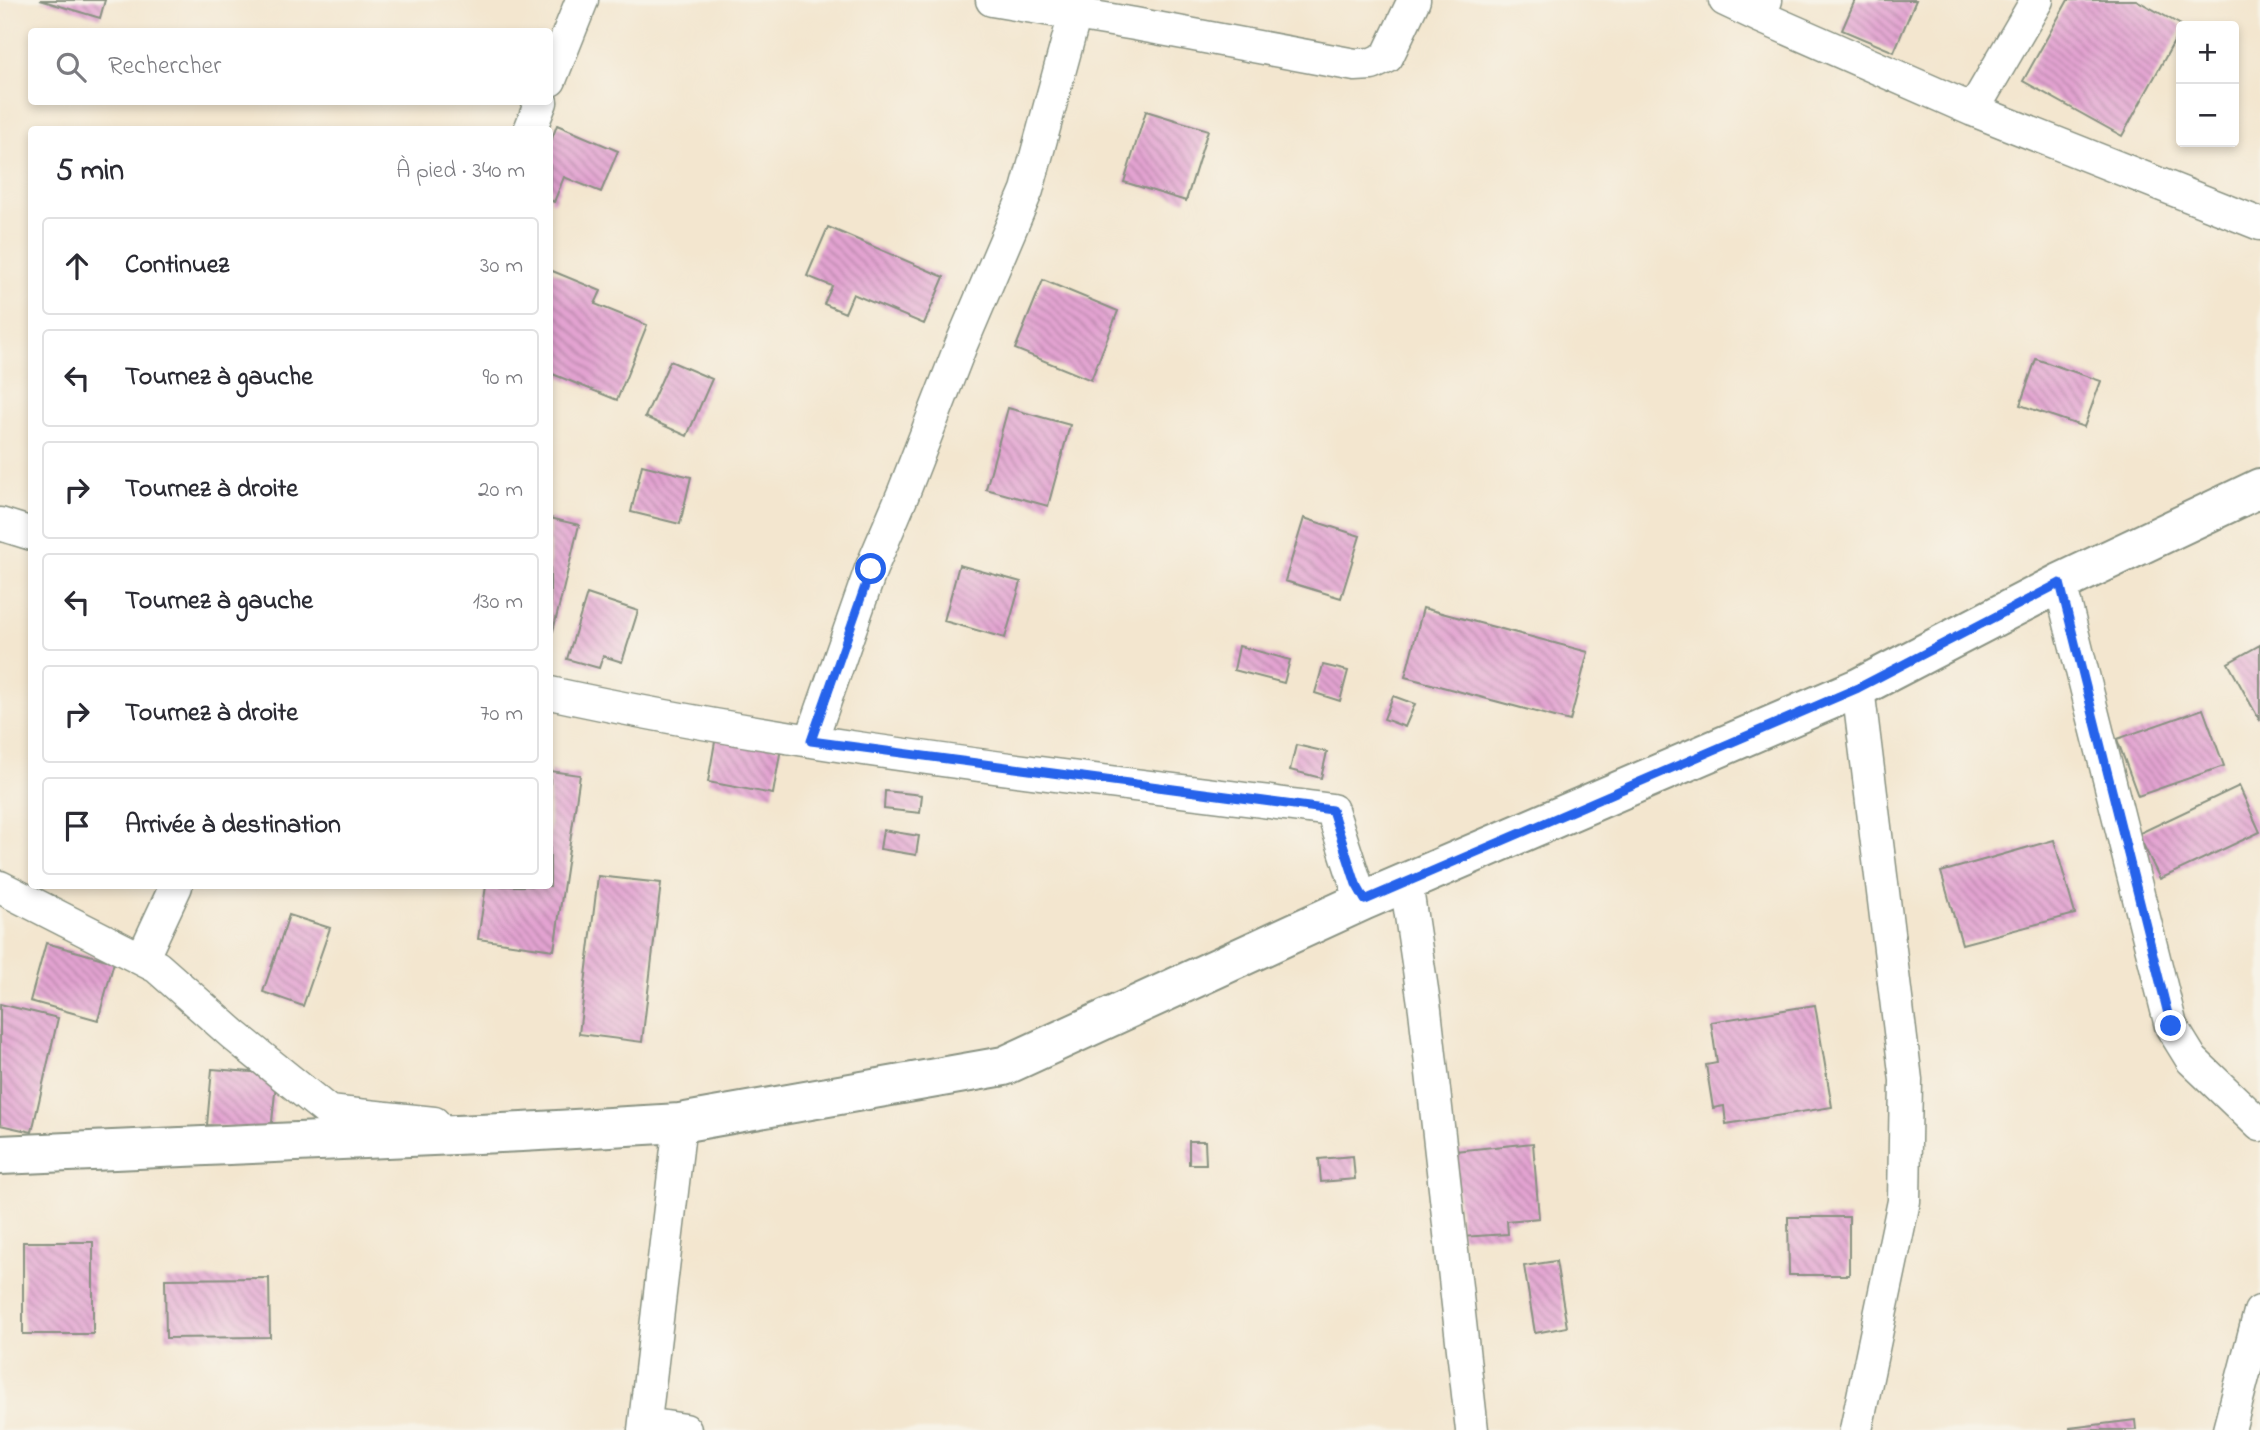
<!DOCTYPE html>
<html lang="fr">
<meta charset="utf-8">
<style>
:root{--surface:#fff;--page:#f7f7f7;--text:#2b2b33;--muted:#7c7c81;--line:#e1e1e2}
body{margin:0;font-family:"Indie Flower",sans-serif;background:var(--page);color:var(--text)}
.controls{position:absolute;right:21px;top:21px;display:grid;overflow:hidden;border-radius:7px;box-shadow:0 4px 10px #0003}
.controls button{width:63px;height:63px;display:grid;place-items:center;padding:0;border:0;border-bottom:2px solid var(--line);background:var(--surface);color:var(--text);font:35px sans-serif}
.stop{position:absolute;width:21px;height:21px;margin:-16px;border:5px solid #2563eb;border-radius:50%;background:#fff}
.stop.end{background:#2563eb;border-color:#fff;box-shadow:0 2px 7px #0008}
.list{margin:0;padding:0;list-style:none}
h2{display:flex;justify-content:space-between;align-items:center;height:91px;margin:0;padding:0 28px;font-size:30px}
h2 small{font-size:23px;font-weight:400;color:var(--muted)}
.list li{display:grid;grid-template-columns:46px 1fr auto;gap:21px;align-items:center;box-sizing:border-box;height:98px;margin:0 14px 14px;padding:0 14px;border:2px solid var(--line);border-radius:7px}
.list b{display:block;font-size:26px;white-space:nowrap}
.list em{font-size:23px;font-style:normal;color:var(--muted)}
.icon{flex:none;width:38px;height:38px;fill:none;stroke:currentColor;stroke-width:2;stroke-linecap:round;stroke-linejoin:round}
.map{position:relative;flex:none;width:2260px;height:1430px;overflow:hidden}
.search{position:absolute;background:var(--surface);box-shadow:0 4px 10px #0003;left:28px;top:28px;width:525px;height:77px;display:flex;align-items:center;gap:18px;box-sizing:border-box;padding:0 24px;border-radius:7px;color:var(--muted);font-size:26px}
.panel{position:absolute;background:var(--surface);box-shadow:0 4px 10px #0003;left:28px;top:126px;width:525px;height:763px;border-radius:7px}
.map>svg:first-child{display:block}
.building{fill:url(#building-back-hatch)}
.lines{fill:none;stroke-linecap:round;stroke-linejoin:round}
.minor-casing{stroke:#899282;stroke-width:35}
.tertiary-casing{stroke:#899282;stroke-width:42}
.minor{stroke:#fff;stroke-width:32}
.tertiary{stroke:#fff;stroke-width:38}
.route{stroke:#2563eb;stroke-width:9}
</style>
<div class="map">
<svg width="2260" height="1430" viewBox="0 0 2260 1430">
<defs>
<pattern id="building-back-hatch" width="6" height="6" patternUnits="userSpaceOnUse" patternTransform="scale(1.75)"><rect width="6" height="6" fill="#e3a3d1"/><path d="M-1 5l2 2M0 0l6 6M5-1l2 2" fill="none" stroke="#b786aa"/></pattern>
</defs>
<rect width="100%" height="100%" fill="#f7f3e8"/>
<filter id="ink" filterUnits="userSpaceOnUse"><feTurbulence type="fractalNoise" baseFrequency=".0143" numOctaves="2"/><feDisplacementMap in="SourceGraphic" scale="14" xChannelSelector="R" yChannelSelector="G"/><feConvolveMatrix kernelMatrix="1 2 1 2 8 2 1 2 1" color-interpolation-filters="sRGB"/></filter>
<filter id="wash" filterUnits="userSpaceOnUse"><feTurbulence type="fractalNoise" baseFrequency=".00686" numOctaves="4" result="noise"/><feDisplacementMap in="SourceGraphic" scale="28" xChannelSelector="R" yChannelSelector="G"/><feGaussianBlur stdDeviation="1.57" result="paint"/><feColorMatrix in="noise" values="0 0 0 0 0 0 0 0 0 0 0 0 0 0 0 0 0 1.4 0 .05"/><feComposite in="paint" operator="in"/></filter>
<g filter="url(#wash)">
<rect width="100%" height="100%" fill="#f3e6cf"/>
<g id="blocks">
<path class="building" d="M40,0h65l-5,18z
M1855,0h61l-22,52 -52,-22z
M2068,0h68l45,25v4l-59,107 -99,-55z
M1146,111l62,19 -22,71 -62,-19z
M557,125l61,26 -17,41 -37,-15 -10,25 -4,-2v-56z
M828,227l116,50 -20,47 -71,-30 -8,19 -21,-9 8,-18 -25,-10z
M550,270l51,21 -6,13 52,21 -30,75 -67,-27z
M1043,280l75,31 -27,69 -76,-31z
M2036,359l65,22 -17,46 -64,-22z
M670,361l42,18 -25,57 -42,-19z
M1008,408l62,17 -22,81 -62,-17z
M642,465l49,12 -11,47 -49,-12z
M550,518l29,7 -26,106 -3,-1z
M1304,518l56,18 -19,62 -56,-17z
M959,565l62,17 -16,56 -61,-17z
M587,594l51,17 -16,51 -19,-6 -4,12 -32,-9z
M1423,608l165,44 -18,69 -165,-44z
M2260,645v76l-32,-58z
M1239,646l51,14 -6,23 -50,-13z
M1323,665l25,6 -8,30 -25,-8z
M1393,696l22,8 -10,23 -21,-8z
M2203,709l21,57 -86,30 -21,-57z
M716,736l65,12 -8,46 -65,-12z
M1296,745l31,7 -6,26 -31,-8z
M550,771l30,4 -26,175 -76,-11 8,-53h64z
M2239,786l21,46 -100,47 -22,-45z
M885,791l37,4 -2,18 -36,-4z
M883,830l36,6 -3,19 -36,-6z
M2054,840l21,74 -113,30 -21,-72z
M598,876l63,7 -19,159 -63,-8z
M289,915l41,13 -27,78 -40,-14z
M46,943l68,19 -16,58 -68,-19z
M0,1004l58,14 -26,114 -32,-7z
M1815,1005l17,102 -106,17 -2,-18 -11,2 -7,-43 11,-2 -6,-41z
M212,1069l65,5 -6,57 -64,-6z
M1189,1141h16l1,23h-17z
M1533,1143l6,75 -32,3 1,13 -47,3 -6,-86z
M1353,1156l2,23 -34,3 -2,-23z
M1788,1217h61v58h-60z
M23,1242h70v92h-70z
M1556,1261l11,66 -32,6 -11,-67z
M269,1278l1,59 -104,1 -1,-59z
M2135,1420l1,10h-66v-2z"/>
</g>
</g>
<g filter="url(#ink)">
<use href="#blocks" fill-opacity="0" stroke="#899282" stroke-width="2"/>
<g class="lines">
<g class="minor-casing">
<path id="minor" d="M992,0l143,24 220,41 17,-1 15,-7 27,-57
M1725,0l34,16 7,-16
M1759,16l214,94 287,114
M550,80l32,-80
M1973,110l64,-110
M530,130l11,-28
M0,524l32,10
M2060,583l111,443 21,34 68,65
M550,693c257,56 521,83 782,117l24,74 9,16
M811,741l60,-172 32,-75 58,-149 66,-155 48,-176
M1406,882l19,128 47,420
M0,887l157,80 78,69 94,76 105,11
M142,959l34,-73
M646,1424l39,6
M644,1430l36,-307
M1856,1430l48,-229 2,-121 -48,-392
M2229,1430l31,-118"/>
</g>
<g class="tertiary-casing">
<path id="tertiary" d="M0,1155l522,-23 158,-9 324,-57 361,-166 493,-212 202,-105 200,-95"/>
</g>
<use href="#minor" class="minor"/>
<use href="#tertiary" class="tertiary"/>
</g>
</g>
<g class="lines" filter="url(#ink)">
<path class="route" d="M871,569l-60,172 521,69 24,74 9,16 493,-212 202,-105 111,443"/>
</g>
</svg>
<div class="controls">
<button>+</button>
<button>−</button>
</div>
<div class="stop" style="left:871px;top:569px"></div>
<div class="stop end" style="left:2171px;top:1026px"></div>
<div class="search"><svg class="icon" aria-label="search" viewBox="0 0 24 24"><circle cx="10" cy="10" r="6"/><path d="M15 15l6 6"/></svg>Rechercher</div>
<section class="panel">
<h2>5 min<small>À pied · 340 m</small></h2>
<ul class="list">
<li><svg class="icon" aria-label="ahead" viewBox="0 0 24 24"><path d="M12 20V5M6 11l6-6 6 6"/></svg><div><b>Continuez</b></div><em>30 m</em></li>
<li><svg class="icon" aria-label="left" viewBox="0 0 24 24"><path d="M17 20v-9H6M10 6l-5 5 5 5"/></svg><div><b>Tournez à gauche</b></div><em>90 m</em></li>
<li><svg class="icon" aria-label="right" viewBox="0 0 24 24"><path d="M7 20v-9h11M14 6l5 5-5 5"/></svg><div><b>Tournez à droite</b></div><em>20 m</em></li>
<li><svg class="icon" aria-label="left" viewBox="0 0 24 24"><path d="M17 20v-9H6M10 6l-5 5 5 5"/></svg><div><b>Tournez à gauche</b></div><em>130 m</em></li>
<li><svg class="icon" aria-label="right" viewBox="0 0 24 24"><path d="M7 20v-9h11M14 6l5 5-5 5"/></svg><div><b>Tournez à droite</b></div><em>70 m</em></li>
<li><svg class="icon" aria-label="arrive" viewBox="0 0 24 24"><path d="M6 21V4h12l-3 4 3 4H6"/></svg><div><b>Arrivée à destination</b></div></li>
</ul>
</section>
</div>
